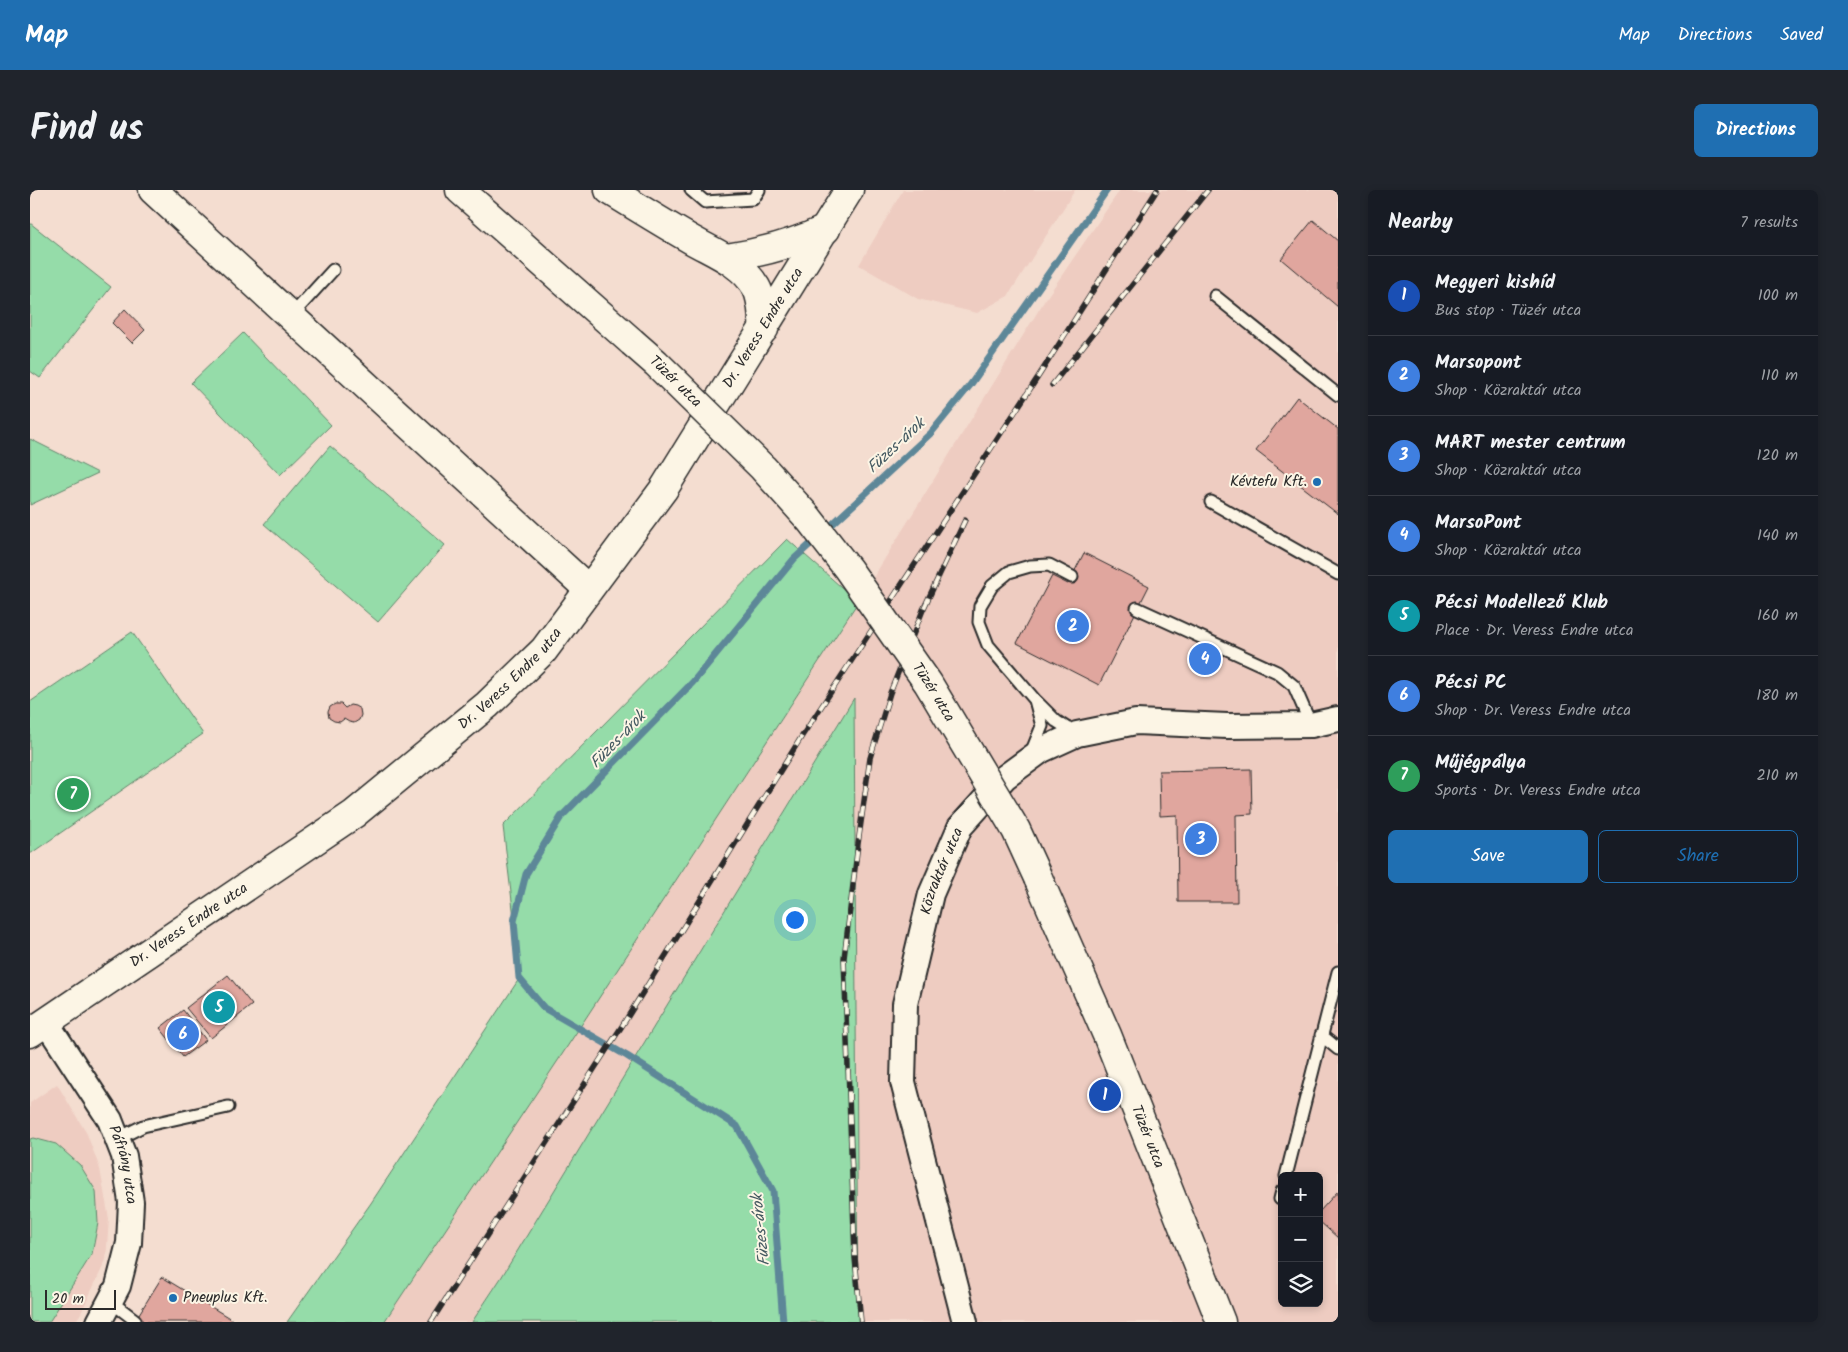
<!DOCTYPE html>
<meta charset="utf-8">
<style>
:root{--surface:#171b24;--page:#20242c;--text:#f1f3f6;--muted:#9ea1a6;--line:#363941;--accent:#1f6fb2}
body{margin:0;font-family:Kalam,sans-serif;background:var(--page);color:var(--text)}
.controls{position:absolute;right:15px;bottom:15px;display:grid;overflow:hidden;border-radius:8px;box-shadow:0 2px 8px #0003}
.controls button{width:45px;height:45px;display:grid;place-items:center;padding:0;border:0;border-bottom:1px solid var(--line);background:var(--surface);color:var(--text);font:25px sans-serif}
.scale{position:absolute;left:15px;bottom:12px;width:71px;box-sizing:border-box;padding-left:5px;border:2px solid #2b2b2b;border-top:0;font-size:14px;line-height:18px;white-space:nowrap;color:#2b2b2b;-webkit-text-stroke:4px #fcf5e5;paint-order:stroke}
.you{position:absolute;left:764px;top:729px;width:18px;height:18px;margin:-12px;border:4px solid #fff;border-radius:50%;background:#1a73e8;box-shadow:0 0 0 8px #1a73e833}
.badge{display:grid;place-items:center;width:32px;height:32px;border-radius:50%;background:var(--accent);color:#fff;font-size:16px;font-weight:700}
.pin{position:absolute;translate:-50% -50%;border:2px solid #fff;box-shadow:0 1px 5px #0006}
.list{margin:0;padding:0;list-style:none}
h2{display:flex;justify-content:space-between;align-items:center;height:65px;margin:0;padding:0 20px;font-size:21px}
h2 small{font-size:16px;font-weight:400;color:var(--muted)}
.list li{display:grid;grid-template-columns:32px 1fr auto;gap:15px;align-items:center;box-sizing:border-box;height:80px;padding:0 20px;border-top:1px solid var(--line)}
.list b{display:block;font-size:19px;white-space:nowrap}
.list p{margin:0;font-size:16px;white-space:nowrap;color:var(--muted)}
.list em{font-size:16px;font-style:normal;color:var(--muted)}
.actions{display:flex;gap:10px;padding:15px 20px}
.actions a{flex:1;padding:11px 0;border:1px solid var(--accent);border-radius:8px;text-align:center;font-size:18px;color:var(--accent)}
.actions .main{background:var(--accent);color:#fff}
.icon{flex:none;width:28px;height:28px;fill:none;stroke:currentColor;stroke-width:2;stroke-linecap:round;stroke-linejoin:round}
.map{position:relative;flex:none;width:1308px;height:1132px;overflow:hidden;border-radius:8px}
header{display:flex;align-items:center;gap:30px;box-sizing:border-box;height:70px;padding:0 25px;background:var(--accent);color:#fff}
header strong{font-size:24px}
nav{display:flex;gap:28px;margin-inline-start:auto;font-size:18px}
.intro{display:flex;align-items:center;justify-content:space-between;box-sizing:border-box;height:120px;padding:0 30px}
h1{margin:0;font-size:35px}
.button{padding:12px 22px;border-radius:8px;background:var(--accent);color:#fff;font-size:18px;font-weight:700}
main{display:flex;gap:30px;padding:0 30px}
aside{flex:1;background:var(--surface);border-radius:8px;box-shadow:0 2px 8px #0003}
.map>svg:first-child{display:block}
.built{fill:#eeccc1;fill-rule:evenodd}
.green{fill:#95dca9;stroke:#60846a}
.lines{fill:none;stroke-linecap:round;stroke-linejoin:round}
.stream{stroke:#5d8798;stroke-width:7}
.building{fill:#e0a69e;stroke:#2b2b2b}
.service-casing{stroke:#2b2b2b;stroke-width:15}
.minor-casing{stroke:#2b2b2b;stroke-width:28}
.tertiary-casing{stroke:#2b2b2b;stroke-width:31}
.service{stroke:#fcf5e5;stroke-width:11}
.minor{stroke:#fcf5e5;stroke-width:24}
.tertiary{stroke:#fcf5e5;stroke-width:28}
.rail-casing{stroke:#2b2b2b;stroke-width:5.5}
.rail{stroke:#fcf5e5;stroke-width:4;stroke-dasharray:11;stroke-linecap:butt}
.tertiary-bridge-casing{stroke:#2b2b2b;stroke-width:31;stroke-linecap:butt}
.tertiary-bridge{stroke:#fcf5e5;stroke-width:28}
.poi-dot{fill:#1f6fb2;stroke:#fcf5e5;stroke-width:2}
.labels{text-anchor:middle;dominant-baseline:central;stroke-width:4;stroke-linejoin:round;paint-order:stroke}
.street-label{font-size:15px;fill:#2b2b2b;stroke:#fcf5e5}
.poi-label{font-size:15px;fill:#2b2b2b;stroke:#fcf5e5;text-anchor:end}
.water-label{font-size:16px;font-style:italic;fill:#445961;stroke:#fcf5e5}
</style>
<header>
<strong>Map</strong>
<nav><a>Map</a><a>Directions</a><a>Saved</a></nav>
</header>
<div class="intro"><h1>Find us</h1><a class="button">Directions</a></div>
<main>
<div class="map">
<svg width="1308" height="1132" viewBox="0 0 1308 1132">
<rect width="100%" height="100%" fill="#f4ddd0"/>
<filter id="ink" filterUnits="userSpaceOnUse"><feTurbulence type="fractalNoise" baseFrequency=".02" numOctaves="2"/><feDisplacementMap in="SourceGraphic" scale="10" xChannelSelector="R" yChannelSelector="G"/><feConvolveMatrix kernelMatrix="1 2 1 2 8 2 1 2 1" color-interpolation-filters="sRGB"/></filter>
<g filter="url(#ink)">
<path class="built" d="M873,0h172l-67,106 -31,17 -59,-14 -59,-34z
M1090,0h218v1132h-480l-4,-623 -353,579 -29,44h-88l474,-720 187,-302zM1252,986h37v127h-37z
M27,894l30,50 13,35 9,50 -3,41 -25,53 -6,9h-45v-219z"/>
<path class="green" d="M0,33l81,64 -71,91 -10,-7z
M213,143l88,92 -51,50 -89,-92z
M0,249l68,34 -68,32z
M300,256l115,99 -67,77 -114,-98z
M757,349l71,63 -297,454 -177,266h-97l84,-119 150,-227 -18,-150z
M102,442l71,102 -173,120v-152z
M824,508l4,624h-386l29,-44z
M3,948l23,6 24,21 16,26 2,32 -6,31 -43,68h-19v-183z"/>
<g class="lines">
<path class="stream" d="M795,341l106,-98 40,-49 136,-194
M753,1132l-10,-131 -36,-65 -110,-70 -83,-48 -25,-30 -5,-57 12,-47 35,-57 132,-135 101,-123 23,-21"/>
</g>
<path class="building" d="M1283,30l25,21v66l-57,-48z
M95,119l20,21 -13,13 -20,-20z
M1267,207l41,32v85l-82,-63z
M1054,363l65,33 -50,99 -82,-42 35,-67 16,8z
M305,514h6l4,4 5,-3 5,1 5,3 1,6 -2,5 -5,3 -5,-1 -5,-3 -4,3 -6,-1 -5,-3 -1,-6 2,-5z
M1221,579l1,45 -16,1 1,87h-59l-1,-87 -17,1 -1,-45z
M198,785l24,30 -41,33 -25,-30z
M153,820l23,30 -23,17 -23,-29z
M1308,1001v47l-19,-17v-9z
M132,1087l74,45h-102z"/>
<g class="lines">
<g class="service-casing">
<path id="service" d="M661,0l14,12 48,-3 6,-9
M1185,106l123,99
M261,126l42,-46
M1181,312l127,72
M1107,418l140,64 17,14 17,39
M1006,511l20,20 20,13
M1001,563l11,-27 -7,-26 -47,-55 -9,-23 1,-16 12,-20 17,-14 21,-6 19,-1 23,12
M1291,845l17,14
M87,949l26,-13 85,-19
M1256,986l52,-204
M1250,1009l2,-8
M80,1111l25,19"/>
</g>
<g class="minor-casing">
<g id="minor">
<path id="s1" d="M16,832l64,98 14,36 7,46 -2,41 -11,43 -19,36"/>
<path id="s2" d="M935,1132l-62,-240 2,-78 26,-110 29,-67 45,-50 37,-27 35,-16 59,-12 91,4 84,-1 27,-6"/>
</g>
</g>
<g class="tertiary-casing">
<g id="tertiary">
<path d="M123,0l435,399"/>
<path d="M430,0l172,152"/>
<path d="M579,0c28,17 55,34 83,50 23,13 50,23 64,47 7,12 6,28 8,42"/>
<path d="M696,68c35,-5 67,-14 100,-29"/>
<path id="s3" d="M1008,688l69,157 114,287"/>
<path id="s4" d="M0,843l324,-219 133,-109 57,-55 119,-160 186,-300"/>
</g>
</g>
<use href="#service" class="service"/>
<use href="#minor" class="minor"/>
<use href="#tertiary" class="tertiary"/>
<g class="rail-casing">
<path id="rail" d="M1022,195l156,-195
M401,1132l191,-296 180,-290 236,-359 119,-187
M831,1132l-6,-64 -11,-300 14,-114 12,-86 20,-65 33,-83 42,-90"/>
</g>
<use href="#rail" class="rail"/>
<g class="tertiary-bridge-casing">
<g id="tertiary-bridge">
<path id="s5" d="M602,152l24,21 107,105 46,51 39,50 80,114 88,147 22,48"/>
</g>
</g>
<use href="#tertiary-bridge" class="tertiary-bridge"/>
</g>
</g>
<g class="poi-dot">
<circle cx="1287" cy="292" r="5"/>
<circle cx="143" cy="1108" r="5"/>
</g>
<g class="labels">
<g class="street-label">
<text stroke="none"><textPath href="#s4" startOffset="1032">Dr. Veress Endre utca</textPath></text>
<text stroke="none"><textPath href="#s5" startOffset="59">Tüzér utca</textPath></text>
<text stroke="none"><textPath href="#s4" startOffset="598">Dr. Veress Endre utca</textPath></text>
<text stroke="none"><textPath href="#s5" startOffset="464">Tüzér utca</textPath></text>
<text stroke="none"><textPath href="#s2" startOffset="464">Közraktár utca</textPath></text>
<text stroke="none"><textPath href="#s4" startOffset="192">Dr. Veress Endre utca</textPath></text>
<text stroke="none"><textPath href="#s3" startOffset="281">Tüzér utca</textPath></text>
<text stroke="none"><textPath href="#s1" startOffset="164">Páfrány utca</textPath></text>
</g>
<g class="poi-label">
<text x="1277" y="292">Kévtefu Kft.</text>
<text x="153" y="1108" text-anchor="start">Pneuplus Kft.</text>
</g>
<g class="water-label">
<text transform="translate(866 256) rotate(-43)">Füzes-árok</text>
<text transform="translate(588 550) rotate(-46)">Füzes-árok</text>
<text transform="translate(731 1040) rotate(-96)">Füzes-árok</text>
</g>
</g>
</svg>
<div class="controls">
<button>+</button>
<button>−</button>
<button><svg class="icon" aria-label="layers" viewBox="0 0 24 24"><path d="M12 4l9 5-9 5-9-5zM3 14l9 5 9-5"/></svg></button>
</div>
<div class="scale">20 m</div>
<div class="you"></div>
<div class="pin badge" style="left:1075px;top:905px;background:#1a4fb4">1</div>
<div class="pin badge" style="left:1043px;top:436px;background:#3f7fe0">2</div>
<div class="pin badge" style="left:1171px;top:649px;background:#3f7fe0">3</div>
<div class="pin badge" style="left:1175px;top:469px;background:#3f7fe0">4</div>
<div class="pin badge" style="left:189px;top:817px;background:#0f9aa8">5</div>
<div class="pin badge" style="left:153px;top:844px;background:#3f7fe0">6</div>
<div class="pin badge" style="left:43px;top:604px;background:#2e9e5b">7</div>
</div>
<aside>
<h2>Nearby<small>7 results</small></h2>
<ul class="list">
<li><span class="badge" style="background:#1a4fb4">1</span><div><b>Megyeri kishíd</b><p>Bus stop · Tüzér utca</p></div><em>100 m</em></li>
<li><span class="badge" style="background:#3f7fe0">2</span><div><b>Marsopont</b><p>Shop · Közraktár utca</p></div><em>110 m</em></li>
<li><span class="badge" style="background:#3f7fe0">3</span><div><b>MART mester centrum</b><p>Shop · Közraktár utca</p></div><em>120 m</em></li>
<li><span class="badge" style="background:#3f7fe0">4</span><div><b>MarsoPont</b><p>Shop · Közraktár utca</p></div><em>140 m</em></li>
<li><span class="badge" style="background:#0f9aa8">5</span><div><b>Pécsi Modellező Klub</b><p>Place · Dr. Veress Endre utca</p></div><em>160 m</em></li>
<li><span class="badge" style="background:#3f7fe0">6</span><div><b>Pécsi PC</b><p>Shop · Dr. Veress Endre utca</p></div><em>180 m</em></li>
<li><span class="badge" style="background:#2e9e5b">7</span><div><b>Műjégpálya</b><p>Sports · Dr. Veress Endre utca</p></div><em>210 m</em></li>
</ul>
<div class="actions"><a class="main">Save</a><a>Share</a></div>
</aside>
</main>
